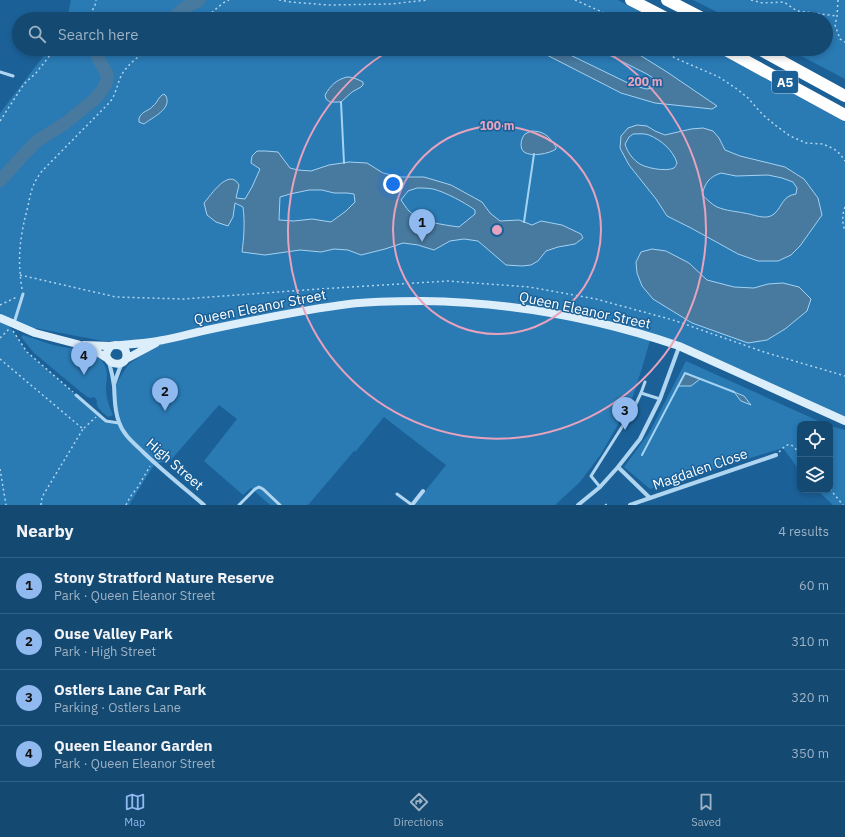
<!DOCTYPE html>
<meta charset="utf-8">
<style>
:root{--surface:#144972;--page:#21537a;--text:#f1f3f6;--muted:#9db2c4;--line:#336184;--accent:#90b9f0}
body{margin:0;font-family:"IBM Plex Sans",sans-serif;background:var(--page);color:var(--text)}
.controls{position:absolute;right:12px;bottom:12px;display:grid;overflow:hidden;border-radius:8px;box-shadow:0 2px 6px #0003}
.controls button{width:36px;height:36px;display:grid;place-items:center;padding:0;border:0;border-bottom:1px solid var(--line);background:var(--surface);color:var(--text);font:20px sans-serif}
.you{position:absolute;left:393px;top:184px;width:14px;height:14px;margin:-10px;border:3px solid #fff;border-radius:50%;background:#1a73e8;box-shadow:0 0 0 6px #1a73e833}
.badge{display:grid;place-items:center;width:26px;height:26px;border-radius:50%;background:var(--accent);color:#111;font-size:13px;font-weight:700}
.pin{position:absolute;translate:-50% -33px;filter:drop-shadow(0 1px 2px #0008)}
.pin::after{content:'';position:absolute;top:21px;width:14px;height:12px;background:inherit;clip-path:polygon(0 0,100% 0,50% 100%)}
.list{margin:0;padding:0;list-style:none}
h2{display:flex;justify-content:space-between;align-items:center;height:52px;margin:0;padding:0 16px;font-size:17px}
h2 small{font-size:13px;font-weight:400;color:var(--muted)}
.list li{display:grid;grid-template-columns:26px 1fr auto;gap:12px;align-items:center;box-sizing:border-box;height:56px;padding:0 16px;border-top:1px solid var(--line)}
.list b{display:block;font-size:15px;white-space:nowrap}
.list p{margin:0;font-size:13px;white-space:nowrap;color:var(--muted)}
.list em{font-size:13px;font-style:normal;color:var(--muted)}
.icon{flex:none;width:22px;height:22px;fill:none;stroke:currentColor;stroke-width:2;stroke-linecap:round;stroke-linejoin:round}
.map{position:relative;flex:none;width:845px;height:505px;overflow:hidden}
.search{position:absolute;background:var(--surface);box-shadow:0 2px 6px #0003;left:12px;right:12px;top:12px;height:44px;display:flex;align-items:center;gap:10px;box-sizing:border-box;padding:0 14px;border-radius:22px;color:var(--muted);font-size:15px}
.sheet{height:276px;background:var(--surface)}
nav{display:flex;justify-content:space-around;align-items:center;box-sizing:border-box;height:56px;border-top:1px solid var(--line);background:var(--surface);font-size:11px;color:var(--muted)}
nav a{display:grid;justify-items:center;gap:2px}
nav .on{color:var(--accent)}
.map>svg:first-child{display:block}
.green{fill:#2a7ab4;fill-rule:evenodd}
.water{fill:#48799f;stroke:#a3d2f2;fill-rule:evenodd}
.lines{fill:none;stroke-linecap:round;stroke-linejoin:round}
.stream{stroke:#a3d2f2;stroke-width:2}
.river{stroke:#48799f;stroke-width:13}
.path{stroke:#afd5f0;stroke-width:1.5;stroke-dasharray:2 3;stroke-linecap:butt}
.lane{stroke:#afd5f0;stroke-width:3}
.street{stroke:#afd5f0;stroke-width:4}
.secondary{stroke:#ddeefb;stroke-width:8}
.highway{stroke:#fff;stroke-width:12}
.highway-bridge{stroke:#fff;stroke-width:12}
.ring{fill:none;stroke:#e7a3bd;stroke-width:2}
.labels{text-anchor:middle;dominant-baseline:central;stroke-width:3;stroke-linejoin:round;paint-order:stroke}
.shield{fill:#1b6198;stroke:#bbd0e0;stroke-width:1}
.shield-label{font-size:13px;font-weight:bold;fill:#fff}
.street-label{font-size:14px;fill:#fff;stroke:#1b6198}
.centre{fill:#e7a3bd;stroke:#1b6198;stroke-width:2}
.ring-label{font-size:12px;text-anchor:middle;font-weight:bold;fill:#e7a3bd;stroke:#1b6198;stroke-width:3;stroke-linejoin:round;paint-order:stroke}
</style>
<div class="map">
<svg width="845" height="505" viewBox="0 0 845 505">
<rect width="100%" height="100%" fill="#1b6198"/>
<path class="green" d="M71,0h547l36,19h-587z
M693,0h152v79l-57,-30h38v-30h-95z
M49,49h662l134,73v299l-194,-84 -9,31 -11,34 -30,52 -21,28 -25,23h-141l32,-40 -62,-48 -28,34h-2l-46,54h-38l-19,-17 -8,7 -39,-34 33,-42 -18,-14 -49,56 -12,2 -4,2 -25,40h-129v-392l32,-42zM6,321l8,3 89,17h20l51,-3 -28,14 -18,13 -14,22 5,36 -13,-2 -79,-69z
M23,335c10,3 20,7 30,10 17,5 48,3 53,24 2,6 0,13 0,19 0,10 3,18 7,27l-5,2c-5,-5 -13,-9 -11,-17l-3,-3 -3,1 -4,-1 -53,-44 -13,-16z
M686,361l139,63h-25v47l-17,-23 -133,41 -26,-22 25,-34z
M830,426l15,4v75h-12l-16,-15h13z"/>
<path class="water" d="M537,15l11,1 10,3h-31z
M536,49h22l74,36 14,4 7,-1 2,-4 -2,-6 -6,-4 -50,-25h33l37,23 50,34 -5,3 -57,-6 -34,-10 -82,-42z
M347,77c6,0 10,2 16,5v3l-2,2 -9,5 -11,10h-11l-4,-3 -1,-4c6,-10 11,-15 22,-18z
M164,94l2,2c6,13 -13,21 -22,28l-5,-2v-4c4,-8 9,-6 14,-12 5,-4 5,-9 11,-12z
M637,125l10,1 8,5 10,4 26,-6 12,-1 10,3 6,7 6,12 15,6 45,11 19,12 14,19 4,17 -22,31 -9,9 -13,6h-20l-20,-7 -47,-26 -24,-12 -11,-17 -27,-34 -9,-17 1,-12 7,-8zM633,134c5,0 11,-1 16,1 12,5 24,15 28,28 -1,2 -1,3 -3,5 -8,4 -31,0 -37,-6 -6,-5 -10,-11 -12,-18l4,-7zM721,173l15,3 32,-1 14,3 11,4 4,6 -1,6c-14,2 -13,12 -22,20 -8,7 -21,0 -30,-1 -10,-2 -17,-2 -27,-6 -6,-3 -10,-8 -15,-12 3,-12 7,-18 19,-22z
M531,131c13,0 18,5 25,16v2c-7,5 -25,8 -32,3 -5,-4 -3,-14 1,-18 2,-1 4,-2 6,-3z
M257,151h9l12,1 12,16 8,2 13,1 18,-6 20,-3 18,1 16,10 18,4h23l27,8 31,17 8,11 10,8 19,-1 13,5 9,-4 21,4 19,9 2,4 -8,6 -17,3 -12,4 -8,10 -7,4 -9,1 -16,-1 -28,-24 -14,-2 -14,2 -16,9 -16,-5 -15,-2 -18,6 -24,6 -13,-5 -14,-1 -13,3 -21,-2 -35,5 -23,-3c2,-15 3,-30 1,-45l-8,-4 -2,14 -5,9 -12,-4 -9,-7 -3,-12c7,-8 25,-36 35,-18l-3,13 9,1 7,-12 8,-18 -9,-6 1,-7zM417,188c5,0 11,0 16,1 12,3 31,13 42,21v4l-16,13c-14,-2 -40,-5 -50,-16 -3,-3 -5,-7 -8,-11l7,-9zM309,190h13l12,3h13l7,1 1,8 -9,9 -15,11 -19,-3 -18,2 -15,-1 1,-23 10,-3z
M652,249l14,2 23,12 18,17 27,7 20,1 14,-4 15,-1 16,4 12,12 -4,12 -22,18 -18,11 -19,3 -56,-20 -39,-24 -11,-13 -5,-13 -1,-11 5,-10z
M685,373l15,6 -9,7h-13z
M734,392l10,4 7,9 -10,-4z"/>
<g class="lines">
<path class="stream" d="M341,102l3,61
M524,222l10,-68
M642,455l43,-82 49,19"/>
<path class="river" d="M172,19l11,-10 16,-9
M0,181l17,-19 20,-21 27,-17 30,-24 9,-11 4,-8v-7l-9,-16 -2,-7 1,-2"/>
<path class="path" d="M279,0l12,2 37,3 63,-1 36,-4
M575,0l43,19
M751,0l12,3 21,-1 13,9 40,5
M838,0l-1,16 -2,9 5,14 5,3
M88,19l7,-14 1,-5
M204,19l19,-16 6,-3
M660,49l15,9 44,19 18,12 11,9 14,16 13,11 15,11 16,7 17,1 11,5 6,5 5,7
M0,121l24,-37 12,-11 19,-24
M845,207c-3,8 -3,15 0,24
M20,275l96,22 67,2 136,-10 129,-8 81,6 67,12 77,21 91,32 81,24
M22,289c-5,-31 -2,-53 6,-83 2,-10 4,-21 10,-29 2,-4 5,-7 8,-10l64,-65c6,-8 7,-17 11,-26 5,-10 20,-23 30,-27
M0,305l17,-8
M13,331l14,21 46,40
M0,338l9,-9
M0,359l83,70 13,-12
M779,452c10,-11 12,-9 21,2
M0,469l6,36
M830,489l13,16
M41,505l1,-8 41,-68
M126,505l4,-8 8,-10 12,-21
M605,505l2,-1 2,1"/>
<path class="lane" d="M0,72l13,4
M14,323l9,-29
M641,393l19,6
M76,395l30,26 13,2
M600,487l-9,-11 43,-68 7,-15 4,-11
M397,494l15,11
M239,505l16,-16 4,-2 4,2 17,16"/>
<path class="street" d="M109,362c2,7 4,16 5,24 1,13 0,24 5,36 4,13 16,22 25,31 19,18 40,35 60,52
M114,384l5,-14 3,-7
M618,467l32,31 126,-43
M412,505l11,-14
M578,505l22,-18 18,-20 22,-28 20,-40 19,-52
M630,505l20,-7"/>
<path class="secondary" d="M0,318l35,15 42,11 20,8 11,7
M84,345l27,1c6,-2 14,-1 15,6 5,20 -32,12 -15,-6
M121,345c14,-1 28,-2 42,-5 14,-2 29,-7 44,-10 47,-10 94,-20 142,-26 24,-3 49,-3 73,-3 87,1 175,17 257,45l166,75
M126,359l30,-16"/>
<path class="highway" d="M724,49l121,66
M759,49l86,47"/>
<path class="highway-bridge" d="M631,0l37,19
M667,0l35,18"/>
</g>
<g class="ring">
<circle cx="497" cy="230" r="104"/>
<path d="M602 49A209 209 0 1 1 392 49"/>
</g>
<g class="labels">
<rect class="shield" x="772" y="71" width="26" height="22" rx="3"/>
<g class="shield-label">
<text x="785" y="82">A5</text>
</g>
<g class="street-label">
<text transform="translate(260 307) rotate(-11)">Queen Eleanor Street</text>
<text transform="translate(585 310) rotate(12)">Queen Eleanor Street</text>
<text transform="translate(175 464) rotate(41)">High Street</text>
<text transform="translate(700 469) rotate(-19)">Magdalen Close</text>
</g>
</g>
<circle cx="497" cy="230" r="6" class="centre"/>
<g class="ring-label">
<text x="645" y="86">200 m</text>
<text x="497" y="130">100 m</text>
</g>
</svg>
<div class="controls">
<button><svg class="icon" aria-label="locate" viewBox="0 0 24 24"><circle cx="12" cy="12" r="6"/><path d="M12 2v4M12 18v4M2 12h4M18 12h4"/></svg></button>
<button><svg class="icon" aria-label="layers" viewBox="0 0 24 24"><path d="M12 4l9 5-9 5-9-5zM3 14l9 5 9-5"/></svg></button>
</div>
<div class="you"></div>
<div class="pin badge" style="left:422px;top:242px">1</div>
<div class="pin badge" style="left:165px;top:411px">2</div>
<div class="pin badge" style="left:625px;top:430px">3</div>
<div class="pin badge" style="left:84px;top:375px">4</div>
<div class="search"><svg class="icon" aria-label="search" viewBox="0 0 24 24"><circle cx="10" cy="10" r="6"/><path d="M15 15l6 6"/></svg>Search here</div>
</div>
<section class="sheet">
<h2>Nearby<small>4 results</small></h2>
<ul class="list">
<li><span class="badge">1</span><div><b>Stony Stratford Nature Reserve</b><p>Park · Queen Eleanor Street</p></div><em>60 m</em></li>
<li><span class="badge">2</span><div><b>Ouse Valley Park</b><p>Park · High Street</p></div><em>310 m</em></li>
<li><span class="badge">3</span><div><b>Ostlers Lane Car Park</b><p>Parking · Ostlers Lane</p></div><em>320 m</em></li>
<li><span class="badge">4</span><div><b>Queen Eleanor Garden</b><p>Park · Queen Eleanor Street</p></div><em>350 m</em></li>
</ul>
</section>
<nav>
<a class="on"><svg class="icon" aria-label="map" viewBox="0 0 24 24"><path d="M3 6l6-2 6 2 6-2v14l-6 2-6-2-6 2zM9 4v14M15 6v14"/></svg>Map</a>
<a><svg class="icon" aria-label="directions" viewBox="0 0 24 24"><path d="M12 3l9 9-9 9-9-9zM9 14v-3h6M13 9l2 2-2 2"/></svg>Directions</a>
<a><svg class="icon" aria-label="saved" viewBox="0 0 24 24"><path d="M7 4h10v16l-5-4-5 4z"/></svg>Saved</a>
</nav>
